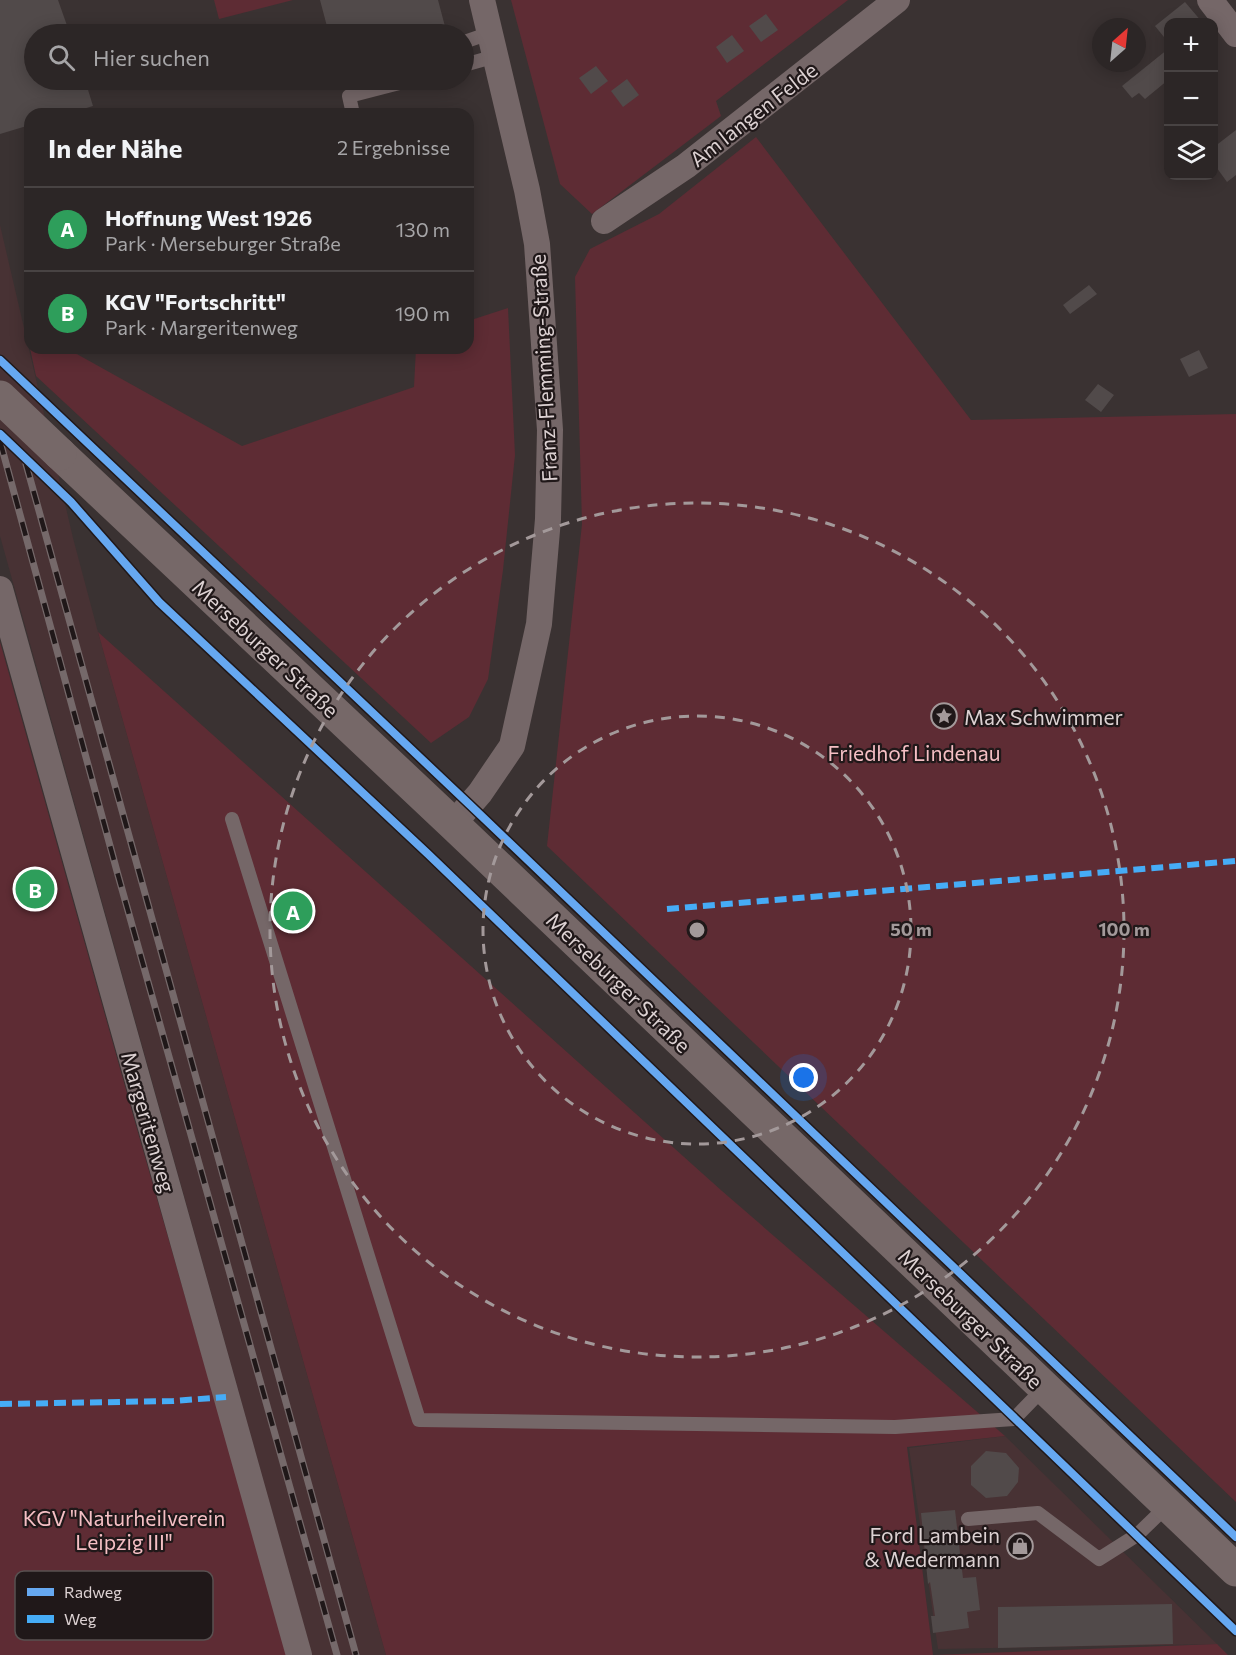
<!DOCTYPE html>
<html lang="de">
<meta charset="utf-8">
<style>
:root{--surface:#2c2626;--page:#383232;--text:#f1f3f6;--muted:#a6a5a7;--line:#484343;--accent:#a3999a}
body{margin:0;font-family:Commissioner,sans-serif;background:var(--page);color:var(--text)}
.controls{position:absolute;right:18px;top:18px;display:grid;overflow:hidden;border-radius:12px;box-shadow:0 3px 15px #0003}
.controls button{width:54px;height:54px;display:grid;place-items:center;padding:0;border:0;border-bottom:2px solid var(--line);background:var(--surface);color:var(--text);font:30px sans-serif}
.compass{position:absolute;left:1092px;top:18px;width:54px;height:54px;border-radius:50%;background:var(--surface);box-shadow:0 3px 15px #0003;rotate:27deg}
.you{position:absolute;left:804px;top:1078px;width:21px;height:21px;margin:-15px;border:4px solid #fff;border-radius:50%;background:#1a73e8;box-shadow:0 0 0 9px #1a73e833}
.badge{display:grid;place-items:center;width:39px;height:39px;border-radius:50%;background:var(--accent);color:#fff;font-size:20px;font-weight:700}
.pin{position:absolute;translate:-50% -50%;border:3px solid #fff;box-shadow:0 2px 6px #0006}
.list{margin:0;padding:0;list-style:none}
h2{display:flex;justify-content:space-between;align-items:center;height:78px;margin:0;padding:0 24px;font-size:26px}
h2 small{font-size:20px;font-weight:400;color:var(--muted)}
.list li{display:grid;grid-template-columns:39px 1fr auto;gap:18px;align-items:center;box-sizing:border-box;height:84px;padding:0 24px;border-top:2px solid var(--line)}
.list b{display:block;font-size:22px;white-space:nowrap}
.list p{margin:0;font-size:20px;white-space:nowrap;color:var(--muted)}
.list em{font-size:20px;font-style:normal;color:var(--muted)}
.icon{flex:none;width:33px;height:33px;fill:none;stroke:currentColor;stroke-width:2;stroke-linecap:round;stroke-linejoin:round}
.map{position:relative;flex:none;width:1236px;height:1655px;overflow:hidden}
.search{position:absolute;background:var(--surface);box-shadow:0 3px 15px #0003;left:24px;top:24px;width:450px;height:66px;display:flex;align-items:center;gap:15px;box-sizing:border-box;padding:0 21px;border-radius:33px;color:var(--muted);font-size:22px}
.panel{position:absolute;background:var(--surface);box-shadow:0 3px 15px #0003;left:24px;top:108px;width:450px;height:246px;border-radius:18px}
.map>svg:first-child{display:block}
.built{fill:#483234}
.green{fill:#5e2c34}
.building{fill:#514a4a}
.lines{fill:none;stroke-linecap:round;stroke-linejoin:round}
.service{stroke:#756768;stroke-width:14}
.minor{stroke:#756768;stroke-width:26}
.primary{stroke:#766868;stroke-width:33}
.rail-casing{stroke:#75696a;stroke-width:7}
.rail{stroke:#201819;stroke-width:4.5;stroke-dasharray:14;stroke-linecap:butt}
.primary-bridge{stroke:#766868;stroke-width:33}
.quiet{stroke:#46acf6;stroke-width:6;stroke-dasharray:12 6;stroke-linecap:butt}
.cycleway-casing{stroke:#201819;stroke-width:11}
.cycleway{stroke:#66a8f1;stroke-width:8}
.ring{fill:none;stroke:#a3999a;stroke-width:3;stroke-dasharray:10 8}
.labels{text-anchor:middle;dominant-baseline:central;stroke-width:4.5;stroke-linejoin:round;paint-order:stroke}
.street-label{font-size:21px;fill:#dcd1d2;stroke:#201819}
.poi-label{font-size:21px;fill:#dcd1d2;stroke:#201819;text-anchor:start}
.park-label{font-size:21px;fill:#f5bfc4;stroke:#201819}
.key{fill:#201819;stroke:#585050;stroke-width:1.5}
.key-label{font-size:16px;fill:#dcd1d2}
.centre{fill:#a3999a;stroke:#201819;stroke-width:3}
.ring-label{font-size:18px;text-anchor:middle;font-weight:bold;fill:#a3999a;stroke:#201819;stroke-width:4.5;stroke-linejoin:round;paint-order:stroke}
</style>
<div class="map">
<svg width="1236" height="1655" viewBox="0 0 1236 1655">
<rect width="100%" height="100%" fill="#3a3232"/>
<path class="built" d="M0,225l73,313 25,94 288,1023h-74l-312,-1119z
M1005,1436l212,208 -279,5 -29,-201z"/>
<path class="green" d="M214,0h79l-74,19z
M511,0h337l-132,101 5,15 -129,98 -32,-30z
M756,137l215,283 265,-6v1088l-689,-656 35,-322 -7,-247 15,-28 69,-35z
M508,308l7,147 -12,115 -15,109 -19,38 -38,26 -395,-367 -11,-51 5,3v20h36l176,98 172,-59 2,-39h52v-27z
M98,632l624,559 283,245 -98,11 26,208 284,-11 11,11h-842z
M0,642l139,494 149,519h-288z"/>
<path class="building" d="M0,0h58l12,34h-36v46h51l8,26 -26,8h-37v11l-30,9z
M320,0h118l9,34h-118z
M1185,2l17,20h-34v20l-13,-16z
M766,14l12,16 -17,12 -12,-16z
M732,35l12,16 -17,12 -11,-16z
M1168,49v31l-23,19 -6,-6 -7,5 -10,-12z
M596,66l12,15 -17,13 -12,-16z
M627,79l12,16 -16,12 -12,-16z
M1236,130v45l-9,7 -13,-18v-17z
M1089,285l8,9 -27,20 -7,-9z
M1199,350l9,18 -19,9 -9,-18z
M1098,384l16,11 -13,17 -16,-12z
M986,1451l20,2 13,15 -1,14 -11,14 -21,2 -15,-13v-19z
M955,1510l8,68 13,-1 4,33 -13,2 2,16 -36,5 -2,-17h4l-5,-34 -2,2 -7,-71z
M1172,1604l1,40 -175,4v-41z"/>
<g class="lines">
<path class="service" d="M464,42l26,-9
M464,65l32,-9
M353,114l-4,-18 62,-16
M232,819l187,601 476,7 119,-8 30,-31
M968,1519l70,-6 61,46 38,-24 31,-30"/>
<path class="minor" d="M1210,0l26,34
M604,221l82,-55 211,-166
M0,589l299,1066
M453,824l27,-31 32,-47 27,-122 9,-105 2,-89 -13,-186 -10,-54 -45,-190"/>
<path class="primary" d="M60,454l393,370 783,746"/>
<g class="rail-casing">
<path id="rail" d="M0,441l118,434 219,780
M26,464l330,1191"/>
</g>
<use href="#rail" class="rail"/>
<path class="primary-bridge" d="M0,397l60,57"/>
<path class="quiet" d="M667,909l569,-48
M0,1404l173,-3 53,-4"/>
<g class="cycleway-casing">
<path id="cycleway" d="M0,360l469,444 767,733
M0,434l71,68 88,100 269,252 808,777"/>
</g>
<use href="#cycleway" class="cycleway"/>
</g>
<g class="ring">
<circle cx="697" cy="930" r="214"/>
<circle cx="697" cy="930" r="427"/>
</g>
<defs>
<g id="sight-ring" transform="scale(1.35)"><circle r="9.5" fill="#201819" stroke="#a3999a" stroke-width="1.5"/><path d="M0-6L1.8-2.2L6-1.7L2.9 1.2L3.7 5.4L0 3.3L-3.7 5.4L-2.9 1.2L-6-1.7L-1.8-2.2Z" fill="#a3999a"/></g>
<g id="shop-ring" transform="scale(1.35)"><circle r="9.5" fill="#201819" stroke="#a3999a" stroke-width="1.5"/><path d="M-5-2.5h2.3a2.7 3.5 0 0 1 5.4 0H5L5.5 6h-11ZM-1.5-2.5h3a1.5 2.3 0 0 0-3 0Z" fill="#a3999a"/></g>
</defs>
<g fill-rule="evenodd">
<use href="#sight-ring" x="944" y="716"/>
<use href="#shop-ring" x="1020" y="1546"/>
</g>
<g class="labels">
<g class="street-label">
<text transform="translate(753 114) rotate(-38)">Am langen Felde</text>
<text transform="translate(543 368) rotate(-93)">Franz-Flemming-Straße</text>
<text transform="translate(266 648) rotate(43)">Merseburger Straße</text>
<text transform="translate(619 982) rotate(44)">Merseburger Straße</text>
<text transform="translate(149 1122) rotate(74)">Margeritenweg</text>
<text transform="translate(971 1318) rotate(44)">Merseburger Straße</text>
</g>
<g class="poi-label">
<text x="964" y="716">Max Schwimmer</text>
<text x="1000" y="1534" text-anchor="end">Ford Lambein<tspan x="1000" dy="24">&amp; Wedermann</tspan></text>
</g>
<g class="park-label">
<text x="914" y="752">Friedhof Lindenau</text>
<text x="124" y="1517">KGV "Naturheilverein<tspan x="124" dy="24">Leipzig III"</tspan></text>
</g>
</g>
<rect x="15" y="1571" width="198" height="69" rx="9" class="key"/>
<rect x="27" y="1588" width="27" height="8" fill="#66a8f1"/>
<rect x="27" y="1615" width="27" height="8" fill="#46acf6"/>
<g class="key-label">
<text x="64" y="1598">Radweg</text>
<text x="64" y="1625">Weg</text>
</g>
<circle cx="697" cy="930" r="9" class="centre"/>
<g class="ring-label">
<text x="911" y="936">50 m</text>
<text x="1124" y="936">100 m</text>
</g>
</svg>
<div class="controls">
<button>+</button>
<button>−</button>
<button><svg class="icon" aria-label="layers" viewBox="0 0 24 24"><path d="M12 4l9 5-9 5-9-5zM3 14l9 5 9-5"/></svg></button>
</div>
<svg class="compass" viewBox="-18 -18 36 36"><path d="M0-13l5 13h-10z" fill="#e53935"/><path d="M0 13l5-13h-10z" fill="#a6a5a7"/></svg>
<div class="you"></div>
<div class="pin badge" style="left:293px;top:911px;background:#2e9e5b">A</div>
<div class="pin badge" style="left:35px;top:889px;background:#2e9e5b">B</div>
<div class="search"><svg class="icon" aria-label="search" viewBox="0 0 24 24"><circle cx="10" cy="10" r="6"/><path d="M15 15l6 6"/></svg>Hier suchen</div>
<section class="panel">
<h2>In der Nähe<small>2 Ergebnisse</small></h2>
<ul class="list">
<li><span class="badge" style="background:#2e9e5b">A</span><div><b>Hoffnung West 1926</b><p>Park · Merseburger Straße</p></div><em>130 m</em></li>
<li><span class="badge" style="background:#2e9e5b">B</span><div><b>KGV &quot;Fortschritt&quot;</b><p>Park · Margeritenweg</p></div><em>190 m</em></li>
</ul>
</section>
</div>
